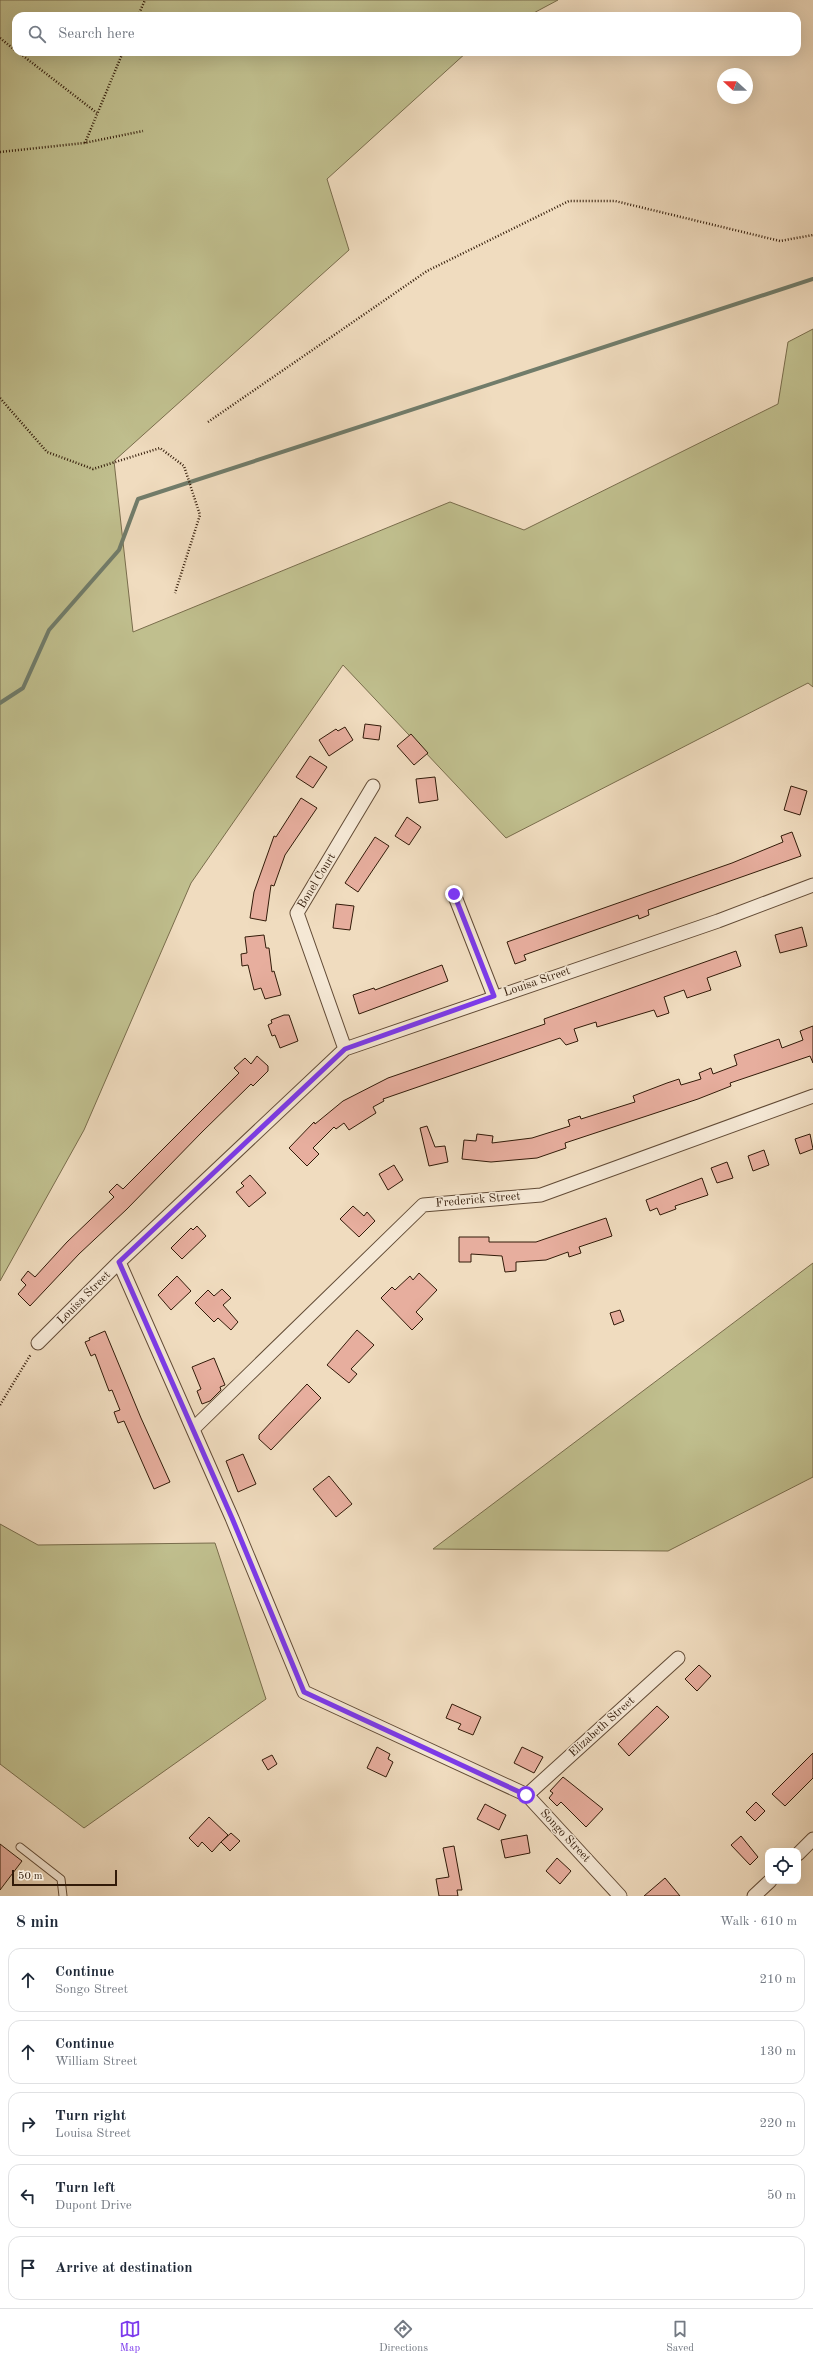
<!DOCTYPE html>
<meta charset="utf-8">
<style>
:root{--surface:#fff;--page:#f6f6f7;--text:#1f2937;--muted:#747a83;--line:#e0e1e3;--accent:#7c3aed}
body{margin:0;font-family:"Old Standard TT",serif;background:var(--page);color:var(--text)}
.controls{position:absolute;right:12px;bottom:12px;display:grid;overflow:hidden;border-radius:8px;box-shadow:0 4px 16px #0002}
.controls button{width:36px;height:36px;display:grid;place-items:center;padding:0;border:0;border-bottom:1px solid var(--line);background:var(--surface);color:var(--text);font:20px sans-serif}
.compass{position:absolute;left:717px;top:68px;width:36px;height:36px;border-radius:50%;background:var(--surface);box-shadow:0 4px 16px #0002;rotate:291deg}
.scale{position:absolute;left:12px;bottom:10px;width:105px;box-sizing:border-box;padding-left:4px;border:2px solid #321b09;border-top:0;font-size:11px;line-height:14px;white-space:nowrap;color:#321b09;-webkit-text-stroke:3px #f5e8d5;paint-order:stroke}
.stop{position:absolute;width:12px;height:12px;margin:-9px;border:3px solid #7c3aed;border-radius:50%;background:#fff}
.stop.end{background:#7c3aed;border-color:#fff;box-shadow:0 1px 4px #0008}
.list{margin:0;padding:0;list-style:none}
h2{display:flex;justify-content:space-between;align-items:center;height:52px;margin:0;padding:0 16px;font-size:17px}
h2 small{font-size:13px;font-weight:400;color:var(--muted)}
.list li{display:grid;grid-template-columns:26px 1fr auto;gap:12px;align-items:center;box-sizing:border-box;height:64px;margin:0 8px 8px;padding:0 8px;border:1px solid var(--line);border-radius:12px}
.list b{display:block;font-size:15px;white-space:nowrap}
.list p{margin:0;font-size:13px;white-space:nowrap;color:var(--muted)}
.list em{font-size:13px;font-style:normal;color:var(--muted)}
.icon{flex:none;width:22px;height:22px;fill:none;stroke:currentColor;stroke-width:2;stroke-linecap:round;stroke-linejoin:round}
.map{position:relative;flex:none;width:813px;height:1896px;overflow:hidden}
.search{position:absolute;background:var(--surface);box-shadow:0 4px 16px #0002;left:12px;right:12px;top:12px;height:44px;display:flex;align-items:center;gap:10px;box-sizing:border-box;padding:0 14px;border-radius:12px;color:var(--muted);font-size:15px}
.sheet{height:412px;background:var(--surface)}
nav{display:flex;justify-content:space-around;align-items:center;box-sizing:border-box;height:56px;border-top:1px solid var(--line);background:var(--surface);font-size:11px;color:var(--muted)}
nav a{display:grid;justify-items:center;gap:2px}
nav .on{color:var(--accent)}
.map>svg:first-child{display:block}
.green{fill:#c0bf8e;stroke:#796d4c}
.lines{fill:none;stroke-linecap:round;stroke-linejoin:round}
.stream{stroke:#717c6a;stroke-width:4}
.building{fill:#e7ae9e;stroke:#321b09}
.service-casing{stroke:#624b36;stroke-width:9}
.minor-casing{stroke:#624b36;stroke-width:15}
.path{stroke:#321b09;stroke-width:2.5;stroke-dasharray:1 2;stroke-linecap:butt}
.service{stroke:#f5e8d5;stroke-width:7}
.minor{stroke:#f5e8d5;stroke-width:13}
.route{stroke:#7c3aed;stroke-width:5}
.labels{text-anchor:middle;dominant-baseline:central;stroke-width:3;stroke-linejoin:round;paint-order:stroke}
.street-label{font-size:12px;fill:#321b09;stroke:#f5e8d5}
</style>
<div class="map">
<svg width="813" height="1896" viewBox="0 0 813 1896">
<rect width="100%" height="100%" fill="#f0dcbf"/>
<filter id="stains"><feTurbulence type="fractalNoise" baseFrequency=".005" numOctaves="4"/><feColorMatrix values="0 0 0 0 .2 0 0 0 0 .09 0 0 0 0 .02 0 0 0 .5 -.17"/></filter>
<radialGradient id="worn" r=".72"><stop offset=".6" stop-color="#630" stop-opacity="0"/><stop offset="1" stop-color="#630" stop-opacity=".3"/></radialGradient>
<path class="green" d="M0,0h558l-30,16h-512v36h451l-140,127 22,71 -235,211 19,171 317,-130 74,28 254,-126 10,-62 25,-13v358l-5,-4 -302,155 -163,-173 -152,218 -107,247 -84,151z
M813,1263v214l-145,74 -235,-2z
M0,1524l38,21 177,-2 51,156 -182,129 -84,-64z"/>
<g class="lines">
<path class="stream" d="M0,703l23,-15 26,-58 70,-80 19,-51 675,-220"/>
</g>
<path class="building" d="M365,724l16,2 -2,14 -16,-2z
M345,727l8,13 -24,16 -10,-16 17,-11 2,2z
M411,734l17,19 -14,12 -17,-19z
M310,756l17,11 -14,21 -17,-11z
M435,777l3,23 -19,3 -3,-24z
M791,786l16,5 -7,24 -16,-5z
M301,798l16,10 -32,47 -11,31 -3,-1 -5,36 -16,-3 4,-26 20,-56 2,1z
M407,817l14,10 -12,18 -14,-9z
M792,832l9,24 -153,54 1,5 -10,4 -1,-4 -114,40 2,5 -11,4 -8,-22 225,-79 51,-21 -2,-6z
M375,837l14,9 -31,46 -13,-9z
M336,904l18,2 -4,24 -17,-2z
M802,927l5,19 -27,7 -5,-18z
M264,935l2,13h3l3,24 2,-1 7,24 -16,4 -4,-11 -7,2 -6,-25 -6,1 -1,-12 6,-1 -2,-16z
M736,951l5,15 -34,12 4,12 -24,8 -3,-8 -20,7 5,16 -12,4 -3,-7 -57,17 -1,-5 -22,7 4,12 -12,4 -6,-7 -177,61 1,2 -11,6 3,6 -27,17 -5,-7 -8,6 -2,-2 -21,21 6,6 -12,12 -18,-18 25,-26 1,2 28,-23 45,-23 157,-54 -1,-5z
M442,965l6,16 -89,33 -6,-19 21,-7 1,2z
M284,1015h5l9,26 -18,7 -5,-13 -3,1 -4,-11 4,-2 -1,-3z
M813,1026v37l-3,-7 -80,27 1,3 -33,13 -133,44 1,5 -29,10 -46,4 -29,-3 2,-19 12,1 1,-7 16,2 -1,7 40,-5 38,-12 -2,-6 12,-4 1,3 54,-17 -2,-6 34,-13 12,-4 2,6 20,-6 -2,-6 12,-5 2,6 24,-9 -3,-10 45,-16 3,9 21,-8 -3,-9z
M257,1056l11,10v5l-15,15 -2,-2 -49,48 -75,77 -48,45 -49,52 -12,-12 8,-9 -5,-5 7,-9 7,6 32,-35 47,-45 -5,-5 8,-8 6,5 116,-116 -5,-5 11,-10 6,6z
M427,1126l8,21 10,-1 3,16 -19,4 -9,-38z
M810,1134l3,15 -13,5 -5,-15z
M764,1150l5,15 -16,6 -5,-15z
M727,1162l6,16 -16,5 -6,-15z
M394,1165l9,15 -15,10 -9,-16z
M250,1175l16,18 -17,14 -13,-15 8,-6 -3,-3z
M702,1178l6,17 -33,11 1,3 -16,6 -3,-7 -7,3 -4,-11z
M353,1206l11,10 3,-4 8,9 -16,16 -19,-18z
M606,1218l6,18 -33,11 2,6 -12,4 -1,-5 -22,8 -30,2v9l-11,1 -3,-16 -31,-2v8h-12v-25h30v5h47z
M197,1226l9,10 -24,23 -11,-11 20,-20 2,2z
M419,1273l18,17 -21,22 7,7 -11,11 -31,-32 11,-11 3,3 15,-14 3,4z
M177,1276l14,15 -20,19 -13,-15z
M222,1289l9,9 -8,7 15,17 -7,8 -13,-12 -4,4 -19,-19 13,-13 6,6z
M620,1310l4,11 -10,4 -4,-12z
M357,1330l17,15 -23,24 6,5 -8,9 -22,-18z
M105,1331l36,87 29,64 -16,7 -30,-68 -6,2 -4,-11 6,-2 -8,-20 -3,1 -14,-37 -4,2 -6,-14 5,-2 -1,-2z
M214,1358l11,27 -5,2 1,3 -11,11 -8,3 -5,-13 4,-2 -9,-22z
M307,1384l14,14 -50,52 -12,-11v-4z
M243,1454l13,30 -18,8 -12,-31z
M329,1476l23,28 -16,13 -23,-28z
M699,1665l12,11 -14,15 -12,-12z
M452,1704l29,13 -8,18 -15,-6 3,-5 -15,-6z
M657,1706l12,11 -40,39 -11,-12z
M377,1747l13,7 -2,5 5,3 -7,15 -19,-9z
M522,1747l21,10 -9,16 -20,-10z
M813,1753v25l-28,28 -13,-12z
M272,1755l5,9 -9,6 -6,-10z
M563,1777l40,32 -17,18 -25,-25 -4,4 -8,-8 4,-5 -3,-2z
M756,1802l9,9 -10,10 -9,-9z
M485,1804l21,11 -7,15 -22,-11z
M209,1817l19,18 -7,7 10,-9 9,8 -10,10 -9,-9 -9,10 -10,-10 -4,5 -9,-9z
M527,1835l3,18 -25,5 -4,-18z
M741,1836l17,21 -8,8 -19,-20z
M0,1844l22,17 -22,29z
M454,1846l8,44h-5l1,6h-19l-3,-17 13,-2 -6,-29z
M557,1858l14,13 -11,13 -14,-13z
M665,1878l15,18h-36z"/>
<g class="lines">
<g class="service-casing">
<path id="service" d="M20,1847l41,32 2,17"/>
</g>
<g class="minor-casing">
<path id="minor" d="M454,894l40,102
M345,1049l-48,-136 76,-127
M119,1262l113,256 72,174 223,103 93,101
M38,1343l81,-81 226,-213 373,-128 95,-36
M193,1429l230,-224 118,-10 272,-99
M527,1795l151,-137
M798,1854l15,-15
M754,1896l16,-15"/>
</g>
<path class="path" d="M138,16l7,-16
M0,38l16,13
M18,52l79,61
M85,143l38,-91
M0,152l84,-9 59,-12
M0,398l47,54 46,17 67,-21 24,18 16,49 -25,78
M208,422l219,-151 142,-70h46l165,40 33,-6
M0,1405l31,-51"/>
<use href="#service" class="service"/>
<use href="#minor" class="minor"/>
</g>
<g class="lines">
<path class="route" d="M454,894l40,102 -149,53 -226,213 113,256 72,174 222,103"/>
</g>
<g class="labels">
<g class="street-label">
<text transform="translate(317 881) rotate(-59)">Bonel Court</text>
<text transform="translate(537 982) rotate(-19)">Louisa Street</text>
<text transform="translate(478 1200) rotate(-5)">Frederick Street</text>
<text transform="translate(84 1298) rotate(-45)">Louisa Street</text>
<text transform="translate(602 1727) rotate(-42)">Elizabeth Street</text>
<text transform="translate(565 1836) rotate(47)">Songo Street</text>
</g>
</g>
<rect width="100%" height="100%" filter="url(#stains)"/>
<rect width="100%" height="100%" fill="url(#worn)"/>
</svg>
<div class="controls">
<button><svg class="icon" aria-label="locate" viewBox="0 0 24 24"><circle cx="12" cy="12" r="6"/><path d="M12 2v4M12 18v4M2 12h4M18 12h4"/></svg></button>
</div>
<svg class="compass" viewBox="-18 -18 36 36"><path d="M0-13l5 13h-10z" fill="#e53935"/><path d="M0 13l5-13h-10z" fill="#747a83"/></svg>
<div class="scale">50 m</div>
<div class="stop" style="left:526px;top:1795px"></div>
<div class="stop end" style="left:454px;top:894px"></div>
<div class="search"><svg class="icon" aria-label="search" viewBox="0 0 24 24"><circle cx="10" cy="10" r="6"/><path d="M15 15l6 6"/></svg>Search here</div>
</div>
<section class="sheet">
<h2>8 min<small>Walk · 610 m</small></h2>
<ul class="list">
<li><svg class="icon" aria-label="ahead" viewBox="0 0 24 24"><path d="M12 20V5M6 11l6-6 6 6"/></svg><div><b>Continue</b><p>Songo Street</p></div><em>210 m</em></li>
<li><svg class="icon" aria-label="ahead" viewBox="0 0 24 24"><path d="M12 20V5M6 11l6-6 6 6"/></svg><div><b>Continue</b><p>William Street</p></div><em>130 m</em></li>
<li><svg class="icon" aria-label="right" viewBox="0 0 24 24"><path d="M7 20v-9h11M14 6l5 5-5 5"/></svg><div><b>Turn right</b><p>Louisa Street</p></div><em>220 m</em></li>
<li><svg class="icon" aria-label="left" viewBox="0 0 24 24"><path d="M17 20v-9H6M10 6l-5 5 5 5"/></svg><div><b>Turn left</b><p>Dupont Drive</p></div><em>50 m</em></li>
<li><svg class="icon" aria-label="arrive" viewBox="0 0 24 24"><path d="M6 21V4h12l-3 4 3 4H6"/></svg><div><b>Arrive at destination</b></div></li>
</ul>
</section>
<nav>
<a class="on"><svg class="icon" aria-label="map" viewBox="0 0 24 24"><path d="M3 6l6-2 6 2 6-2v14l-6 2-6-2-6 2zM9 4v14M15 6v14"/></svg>Map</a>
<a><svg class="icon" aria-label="directions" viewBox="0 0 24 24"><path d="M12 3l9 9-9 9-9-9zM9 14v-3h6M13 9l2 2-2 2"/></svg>Directions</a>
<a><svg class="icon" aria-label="saved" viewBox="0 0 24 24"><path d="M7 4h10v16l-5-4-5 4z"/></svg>Saved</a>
</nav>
